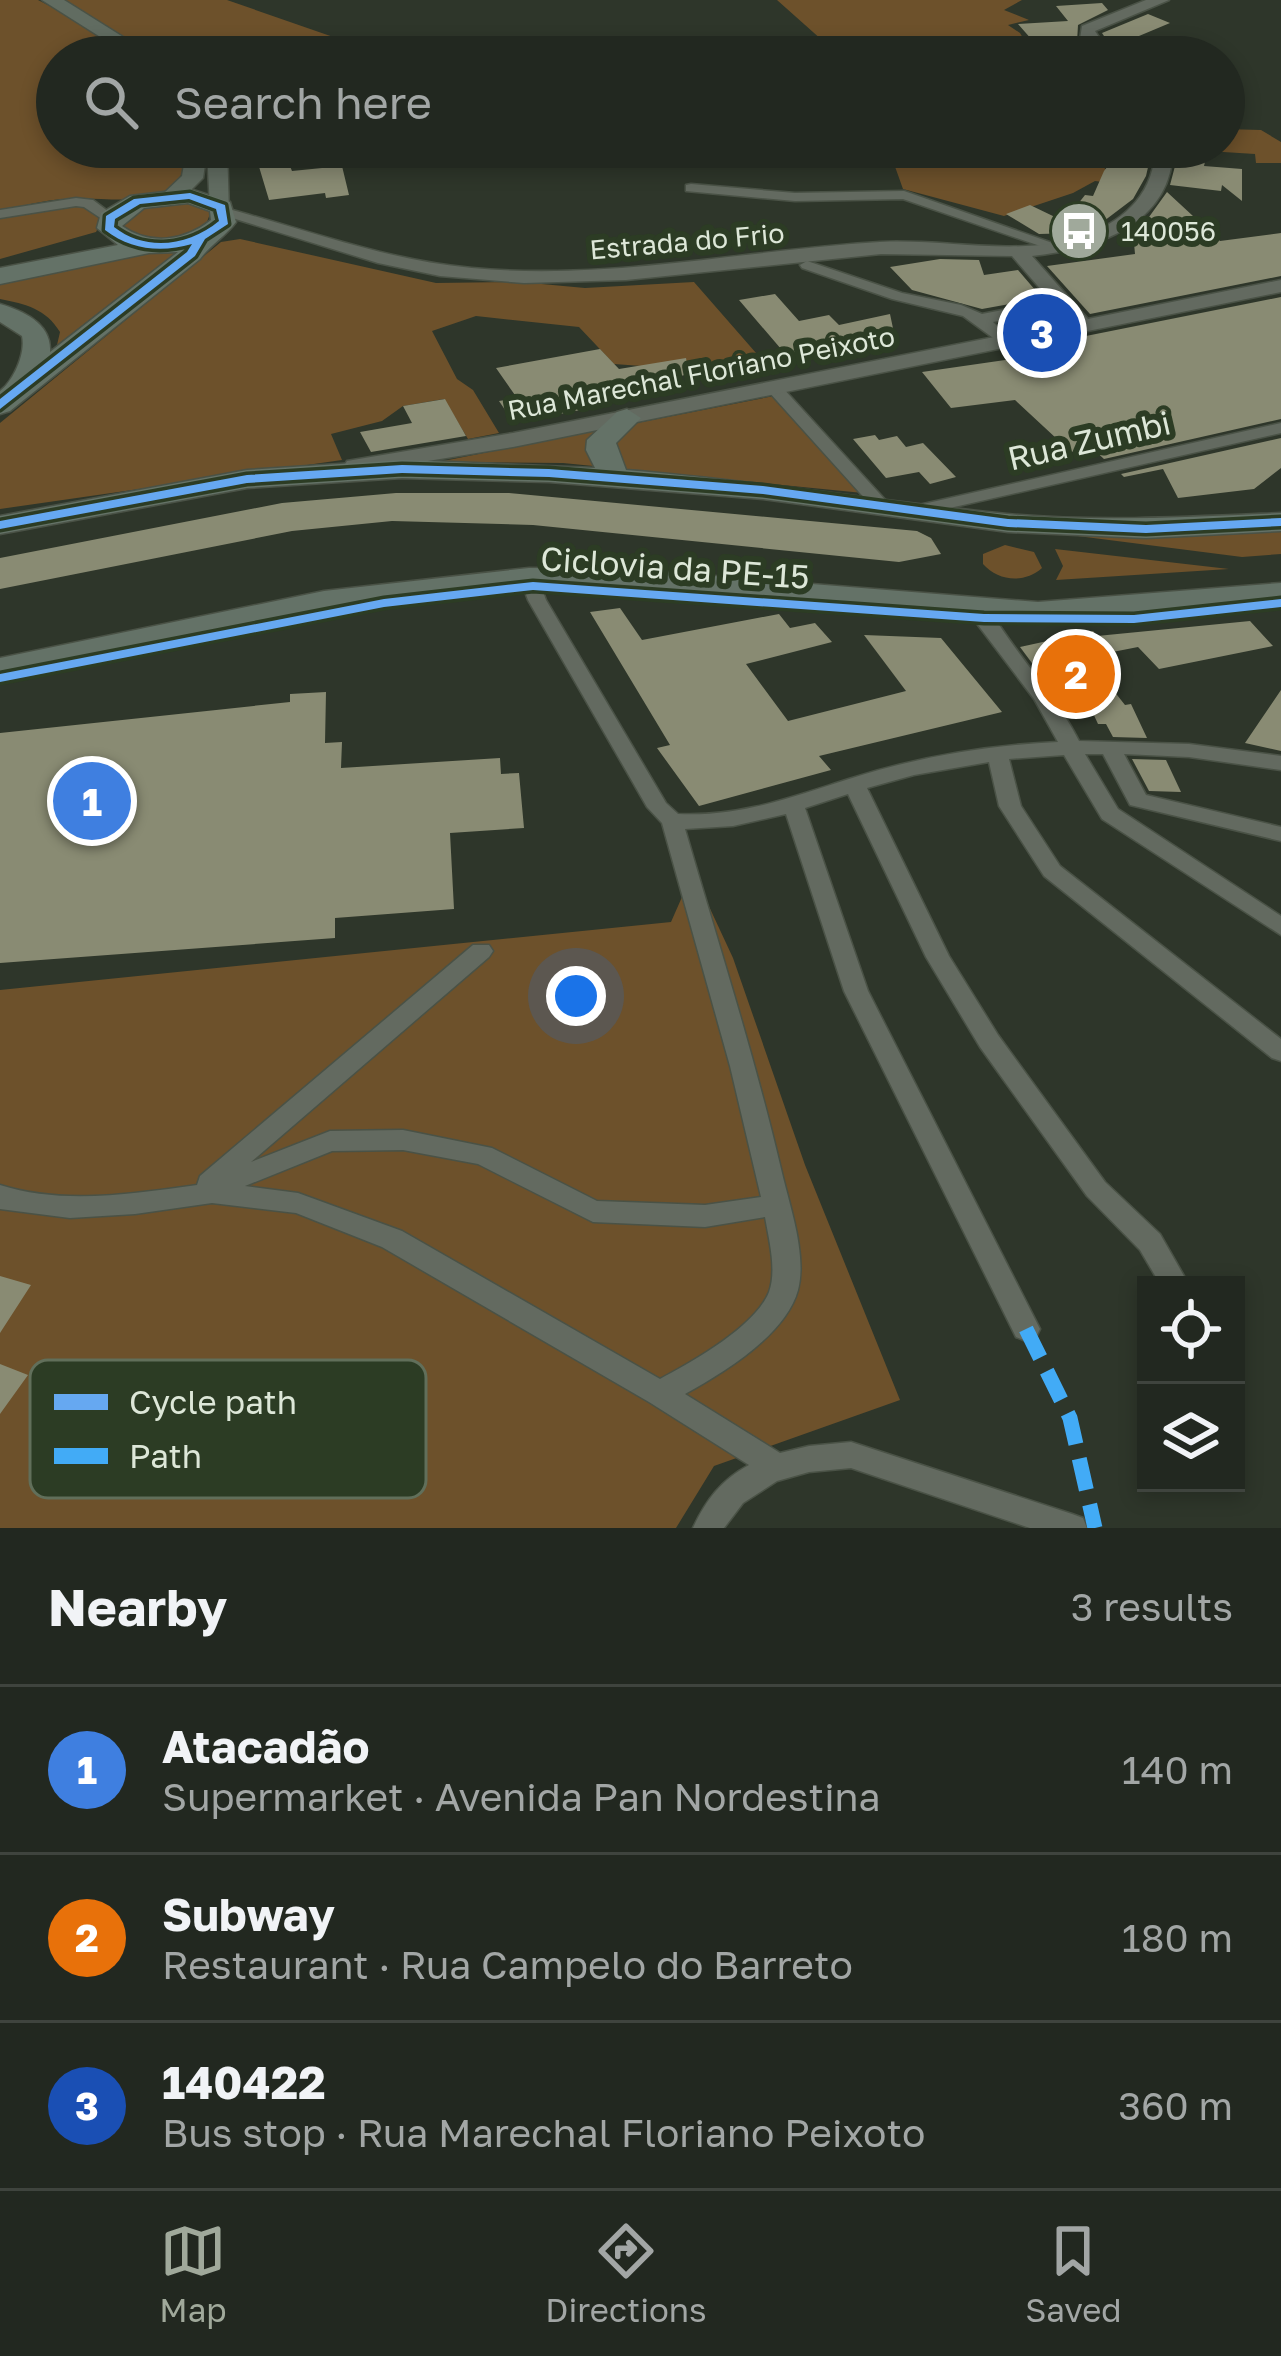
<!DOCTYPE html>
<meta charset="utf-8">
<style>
:root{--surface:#222820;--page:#2a3029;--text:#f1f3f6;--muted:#a2a6a5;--line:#3f443e;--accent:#a0a99b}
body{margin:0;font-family:"Golos Text",sans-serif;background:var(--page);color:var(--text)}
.controls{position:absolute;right:36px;bottom:36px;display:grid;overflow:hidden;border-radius:0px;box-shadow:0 6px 18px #0003}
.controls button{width:108px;height:108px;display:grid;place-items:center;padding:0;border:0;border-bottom:3px solid var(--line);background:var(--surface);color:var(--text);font:60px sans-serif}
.you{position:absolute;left:576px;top:996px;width:42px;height:42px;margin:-30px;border:9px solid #fff;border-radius:50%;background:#1a73e8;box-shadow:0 0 0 18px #1a73e833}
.badge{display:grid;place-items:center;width:78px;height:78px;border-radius:50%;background:var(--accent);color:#fff;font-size:39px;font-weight:700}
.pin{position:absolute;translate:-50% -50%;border:6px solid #fff;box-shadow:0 3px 12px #0006}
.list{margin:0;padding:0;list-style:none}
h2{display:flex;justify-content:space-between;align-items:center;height:156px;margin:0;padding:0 48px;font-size:51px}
h2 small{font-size:39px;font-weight:400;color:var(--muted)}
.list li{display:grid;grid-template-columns:78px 1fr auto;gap:36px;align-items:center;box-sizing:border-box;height:168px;padding:0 48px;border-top:3px solid var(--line)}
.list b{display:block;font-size:45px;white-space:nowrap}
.list p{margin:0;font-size:39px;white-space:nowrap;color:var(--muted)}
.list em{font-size:39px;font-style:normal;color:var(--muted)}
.icon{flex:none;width:66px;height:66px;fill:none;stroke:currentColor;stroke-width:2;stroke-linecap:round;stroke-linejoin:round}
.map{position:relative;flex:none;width:1281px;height:1528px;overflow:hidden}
.search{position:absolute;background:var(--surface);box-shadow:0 6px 18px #0003;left:36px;right:36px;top:36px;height:132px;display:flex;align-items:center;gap:30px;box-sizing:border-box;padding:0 42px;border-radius:66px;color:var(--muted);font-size:45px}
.sheet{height:660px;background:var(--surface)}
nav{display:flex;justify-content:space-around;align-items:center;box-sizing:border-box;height:168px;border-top:3px solid var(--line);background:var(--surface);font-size:33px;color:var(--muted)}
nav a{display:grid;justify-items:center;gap:6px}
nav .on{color:var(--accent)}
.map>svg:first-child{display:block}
.green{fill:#6d512b}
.building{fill:#898b73}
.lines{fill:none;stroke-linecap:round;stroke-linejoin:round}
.street-casing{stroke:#4a5246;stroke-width:3}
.secondary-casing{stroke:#4a5246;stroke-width:3}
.primary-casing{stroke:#4a5246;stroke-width:3}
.highway-casing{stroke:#4a5246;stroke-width:3}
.street{fill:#636a60;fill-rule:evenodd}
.secondary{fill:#636a60;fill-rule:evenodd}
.primary{fill:#616c61;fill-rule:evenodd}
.highway{fill:#647267;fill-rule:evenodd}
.quiet{stroke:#42abf6;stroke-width:15;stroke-dasharray:32 15;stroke-linecap:butt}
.cycleway-casing{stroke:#2c3c24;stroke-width:7}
.cycleway{fill:#66a8f1;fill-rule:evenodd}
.labels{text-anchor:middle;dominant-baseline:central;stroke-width:12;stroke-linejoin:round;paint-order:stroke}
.far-poi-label{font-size:27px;fill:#dde7d8;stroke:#2c3c24;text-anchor:start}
.far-street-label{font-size:27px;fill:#dde7d8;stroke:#2c3c24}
.street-label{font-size:33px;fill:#dde7d8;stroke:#2c3c24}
.key{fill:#2c3c24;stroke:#616f5a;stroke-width:3}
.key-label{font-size:33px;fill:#dde7d8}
</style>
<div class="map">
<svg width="1281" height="1528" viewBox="0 0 1281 1528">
<rect width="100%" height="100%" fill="#2e362a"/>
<path class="green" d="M0,0h38l112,57h-93v90h134c-12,71 -74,48 -125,52 -22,1 -44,7 -66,12z
M66,0h161l138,48 100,1 5,8h-315l-78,-46z
M777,0h245l-18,10 25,10 -21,5 12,8 14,24h-193z
M1224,129l37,1 20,12v21h-25l-1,-9 -79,-5 48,-2z
M888,147h210l7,22 34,5 -4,12 -40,-5 -22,12 -69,23 -101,-27z
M193,203l18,8 -7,19c-32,11 -53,12 -83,-4v-6l29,-16z
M87,205l16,13 -7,14 -96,27v-42l50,-11z
M240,239l196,44 84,-1 65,6 109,-6 69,79c-49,13 -99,6 -149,3l-35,-37 -103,-11 -44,15 25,48 16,11 26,43 -31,6 -24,-40 -41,7 -21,15 -51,13 11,26 -342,49v-86l221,-181z
M182,248l-125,97 3,-13c-14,-23 -34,-28 -60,-33v-19l143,-31z
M774,396l89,97 -300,-30 -125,-1z
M1281,527v27l-39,3 -180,-23z
M1005,545l29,7 8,16c-18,16 -44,13 -59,-4v-10z
M1055,549l174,20 -173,11 7,-14z
M693,872l40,86 72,207 95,235 -186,66 -38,62h-676v-538l671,-68z"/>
<path class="building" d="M1102,3l6,7 -30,15 -1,17 12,14 -42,1 -29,-33 50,-3 -12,-15z
M1148,14l22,9 -31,13 12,11 -38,3 -11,-17z
M282,147l10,24 50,-5 7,29 -23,3 -1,-5 -56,7 -15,-50z
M1123,147h14v14l12,2 -3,13 -13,23 -33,25 -24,9 -37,1 -33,-20 24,-9 25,12 15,-3 15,-19 8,1 11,-25z
M1179,151l28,2 -3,13 38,3v32l-20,-16 -1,6 -51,-6z
M1167,192l53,49 61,-8v43l-191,38 -43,-48 88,-12 -2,-22h-4l20,-15z
M940,259l39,1 5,15 34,-5 24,28 -60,11 -70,-19 -22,-23z
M775,294l24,27 30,-6 10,10 51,-11 4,19 -107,23 -48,-56z
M1281,297v122l-177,40 -12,-11 -21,4 -56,-52 -64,8 -29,-36 90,-13 -6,-7z
M600,349l19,20 67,-11 3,16 -21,5 2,3 -72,12 8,11 -92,18 -15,-22 18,-3 -21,-30z
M445,399l21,37 -95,16 -11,-20 52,-9 -9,-17z
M875,435l4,5 18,-4 9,11 17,-4 33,34 -26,7 -11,-12 -33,6 -33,-39z
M1281,438v30l-27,21 -76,9 -15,-29 -39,8 -3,-3z
M396,493h113l408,38 14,7 10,16 -42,8 -366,-37 -141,-4 -100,10 -292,58v-31l282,-55z
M620,608l22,32 137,-26 11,14 25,-5 17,19 -86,22 42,57 118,-30 -42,-56 77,3 61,74 -183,44 12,14 -132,36 -42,-58 13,-3 -80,-133z
M1250,621l23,25 -114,23 -21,-22 -51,10 38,48 6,-1 16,34 -34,-1 -7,-13h-8l-17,-37 -26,7 -35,-47 73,-16 4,5z
M1281,690v61l-36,-8z
M326,692l-1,51 17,-1 -1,26 159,-10 1,16 18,-1 5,55 -74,5 4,76 -119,9v20l-335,25v-230l290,-31v-8z
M1132,759l34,1 15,32 -32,-1z
M0,1276l31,9 -31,48z
M0,1364l28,11 -28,39z"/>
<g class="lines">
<g class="street-casing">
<path id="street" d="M691,184l104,9 109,-2 157,55 -12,3 -146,-50 -108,2 -109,-10v-6z
M76,198l17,2 24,18 -12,3 -21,-14 -8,-1 -76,12v-8z
M807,261l95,32 59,12 21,9 81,-16 8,5 -8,5 -70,14 22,21 -8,5 -44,-32 -71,-17 -90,-31 -2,-3z
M775,384l6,2 108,118v8h-12l-108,-120v-6z
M1281,423v10l-371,84 -9,-5 9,-5z
M529,572l9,6 8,22 120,203 12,11c62,3 114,-17 171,-35 68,-22 139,-34 209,-37l-24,-43 -56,-74 -7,-14 10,-6 7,2c27,47 66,85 91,134l110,3 92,12v14l-92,-13 -65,-3 22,41 135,32v14l-151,-36 -27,-51h-18l33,55 163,107v19l-179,-116 -38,-64 -55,4 12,47 39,60 221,173v22l-9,-3 -228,-182 -45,-70 -10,-44 -75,13 -47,13 82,168 49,79 107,147 55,52 24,42 -7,9 -17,-1 -20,-34 -53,-54 -107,-149 -54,-90 -78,-163 -43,14 63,183 172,338 -4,8 -10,4 -10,-4 -172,-346 -58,-177 -53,12 -48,3c33,114 70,228 97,344 8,34 25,82 16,117 -12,45 -75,83 -113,104l95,59 29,-7 42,-4 221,72 11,4 4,10h-57l-179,-60 -42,4 -32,9 -34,22 -19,25h-31c13,-28 28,-48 56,-63l-100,-63 -267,-155 -86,-34 -84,-10 -77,11 -65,4 -70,-9v-24c62,20 132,9 197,0l3,-9 273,-231h16l4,6 -4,6 -238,205 79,-31 73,-1 89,18 105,53 108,4 56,-8 -31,-131 -68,-243 -15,-16 -119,-207 -8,-22zM403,1150l75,14 115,58 112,5 60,-10c4,23 12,53 4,75 -14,35 -77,70 -109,87l-258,-148 -104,-38 -53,-7 87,-35z"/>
</g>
<g class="secondary-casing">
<path id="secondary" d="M1146,0h23l-74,31 17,26h-16l-16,-18 2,-13z
M1155,147h18c0,78 -77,102 -141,109l56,63 193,-39v12l-768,155 -158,26 -11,-7 3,-5 166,-28 556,-111 -57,-66 -131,-2 -255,26 -102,3 -84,-7 -62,-13 -162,-50 9,-5c82,22 161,52 247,60 137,13 272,-18 408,-26 68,-4 144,17 208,-8 39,-15 67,-43 67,-87z"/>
</g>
<g class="primary-casing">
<path id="primary" d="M42,0h22l91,57h-23z
M187,147h40l2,65 -8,2 -11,-7 -3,-55 -4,26 -23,23h-16l-3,-5 21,-20z"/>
</g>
<g class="highway-casing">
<path id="highway" d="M190,189l40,13 6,20c-11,15 -25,22 -36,37l-190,152 -10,3v-23c13,-10 26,-37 22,-55l-22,-14v-18c24,7 52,20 50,48l128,-100 -29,1 -149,31v-16l118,-23 -21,-17 4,-15 29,-17zM188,203l22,8 1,9c-26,21 -61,26 -89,6l22,-18z
M627,409l14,9 -25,25 10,27c128,10 254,32 381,44 92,8 183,3 274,-1v18l-135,7 -138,-6 -245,-33 -214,-17 -147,-4 -155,10 -247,46v-18l247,-46 155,-10 193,8 -9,-18 1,-10 30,-28z
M529,568l97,1 412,33 243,-19v20l-243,19 -412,-33 -97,-1 -205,23 -324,67v-20l324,-67z"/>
</g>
<use href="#street" class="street"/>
<use href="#secondary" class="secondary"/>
<use href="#primary" class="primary"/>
<use href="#highway" class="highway"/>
<path class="quiet" d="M1026,1329l44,89 25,110"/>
<g class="cycleway-casing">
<path id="cycleway" d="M190,193l35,12 3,19 -23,15 -10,17 -195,153v-10l187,-147 5,-8c-31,9 -61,6 -87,-14l1,-14 28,-17zM189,199l27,10 3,12c-30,25 -73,31 -105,6l1,-8 25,-15z
M402,465l147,4 214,17 245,33 138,6 135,-7v8l-135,7 -138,-6 -245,-33 -214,-17 -147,-4 -155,10 -247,46v-8l247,-46z
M533,582l451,32 150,1 147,-16v8l-147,16 -150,-1 -451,-32 -149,17 -384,75v-8l384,-75z"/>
</g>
<use href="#cycleway" class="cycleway"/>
</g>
<defs>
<g id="bus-disc" transform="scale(3)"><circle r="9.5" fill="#a0a99b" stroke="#2c3c24"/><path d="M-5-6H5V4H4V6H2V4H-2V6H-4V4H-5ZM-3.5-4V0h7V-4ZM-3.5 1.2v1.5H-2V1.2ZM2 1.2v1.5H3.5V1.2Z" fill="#fff"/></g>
</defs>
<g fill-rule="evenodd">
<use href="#bus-disc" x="1079" y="231"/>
</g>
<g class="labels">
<g class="far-poi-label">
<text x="1121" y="231">140056</text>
</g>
<g class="far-street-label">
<text transform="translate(687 241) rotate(-5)">Estrada do Frio</text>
<text transform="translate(701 373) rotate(-11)">Rua Marechal Floriano Peixoto</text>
</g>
<g class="street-label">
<text transform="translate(1089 440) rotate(-13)">Rua Zumbi</text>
<text transform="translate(675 567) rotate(4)">Ciclovia da PE-15</text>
</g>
</g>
<rect x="30" y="1360" width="396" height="138" rx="18" class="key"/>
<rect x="54" y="1394" width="54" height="16" fill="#66a8f1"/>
<rect x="54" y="1448" width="54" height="16" fill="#42abf6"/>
<g class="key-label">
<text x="129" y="1414">Cycle path</text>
<text x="129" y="1468">Path</text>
</g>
</svg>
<div class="controls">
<button><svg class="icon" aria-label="locate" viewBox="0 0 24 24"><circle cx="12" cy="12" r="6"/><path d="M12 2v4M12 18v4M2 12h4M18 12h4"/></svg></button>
<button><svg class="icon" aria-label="layers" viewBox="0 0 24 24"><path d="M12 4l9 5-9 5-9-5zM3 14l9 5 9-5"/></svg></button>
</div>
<div class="you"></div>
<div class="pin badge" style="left:92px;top:801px;background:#3f7fe0">1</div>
<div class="pin badge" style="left:1076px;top:674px;background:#e8710a">2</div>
<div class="pin badge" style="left:1042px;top:333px;background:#1a4fb4">3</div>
<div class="search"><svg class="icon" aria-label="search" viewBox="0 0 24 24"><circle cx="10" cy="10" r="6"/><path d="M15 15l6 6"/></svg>Search here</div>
</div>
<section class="sheet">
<h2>Nearby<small>3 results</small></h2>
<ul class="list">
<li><span class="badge" style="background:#3f7fe0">1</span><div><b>Atacadão</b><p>Supermarket · Avenida Pan Nordestina</p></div><em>140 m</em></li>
<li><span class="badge" style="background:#e8710a">2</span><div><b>Subway</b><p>Restaurant · Rua Campelo do Barreto</p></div><em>180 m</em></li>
<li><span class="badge" style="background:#1a4fb4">3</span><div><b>140422</b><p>Bus stop · Rua Marechal Floriano Peixoto</p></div><em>360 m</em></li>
</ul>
</section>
<nav>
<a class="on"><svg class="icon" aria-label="map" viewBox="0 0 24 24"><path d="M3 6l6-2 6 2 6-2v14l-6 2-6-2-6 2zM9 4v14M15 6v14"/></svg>Map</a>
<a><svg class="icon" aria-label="directions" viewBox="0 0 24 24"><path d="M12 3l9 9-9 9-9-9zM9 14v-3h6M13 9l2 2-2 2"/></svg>Directions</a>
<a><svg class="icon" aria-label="saved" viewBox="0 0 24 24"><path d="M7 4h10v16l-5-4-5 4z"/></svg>Saved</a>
</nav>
